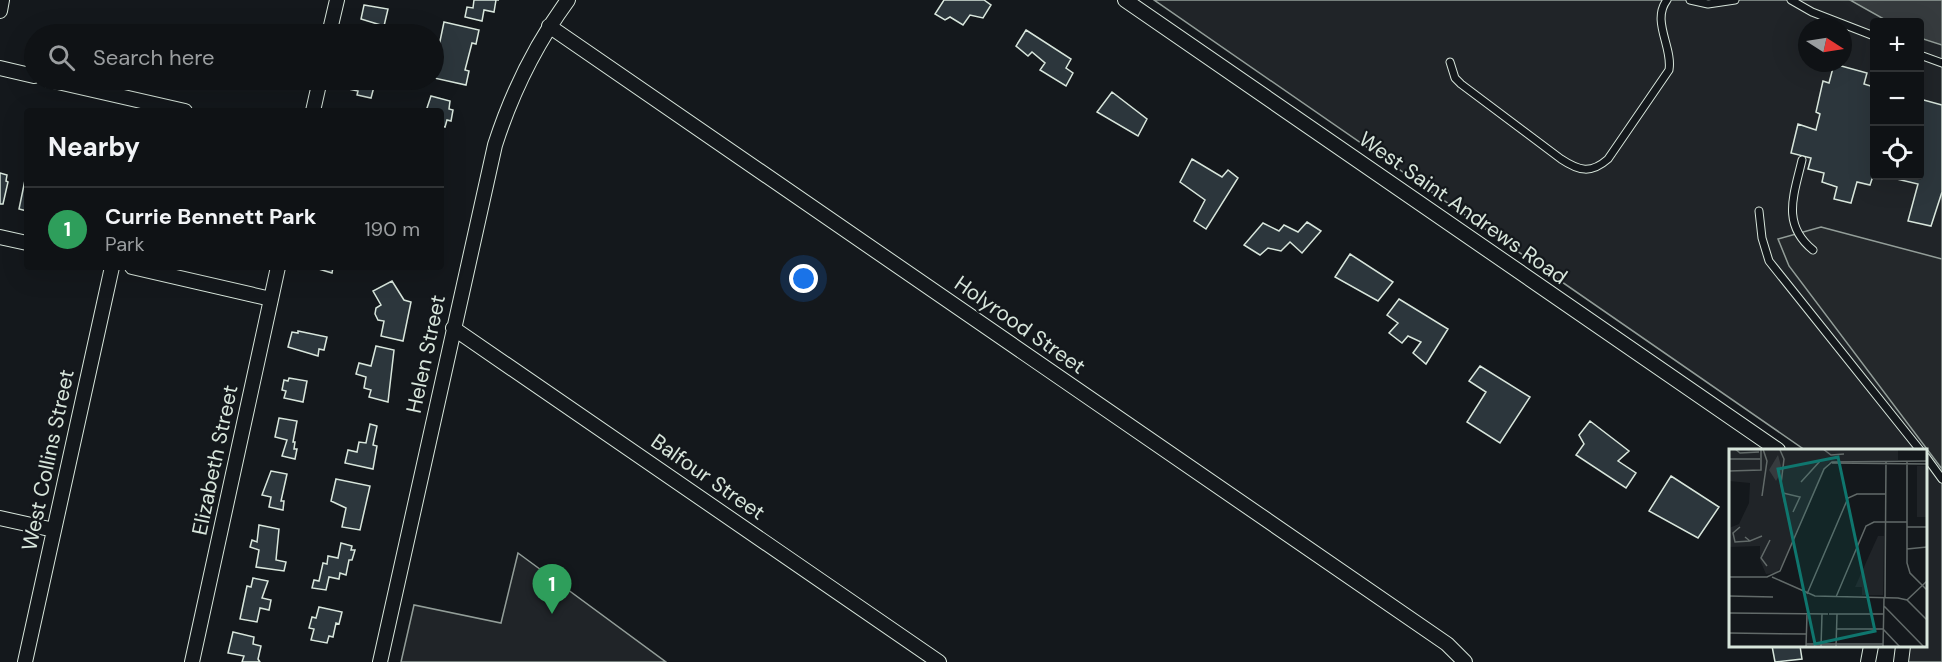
<!DOCTYPE html>
<meta charset="utf-8">
<style>
:root{--surface:#0f1215;--page:#181b1e;--text:#f1f3f6;--muted:#9b9ea0;--line:#2f3234;--accent:#0f766e}
body{margin:0;font-family:"DM Sans",sans-serif;background:var(--page);color:var(--text)}
.controls{position:absolute;right:18px;top:18px;display:grid;overflow:hidden;border-radius:6px;box-shadow:0 6px 24px #0002}
.controls button{width:54px;height:54px;display:grid;place-items:center;padding:0;border:0;border-bottom:2px solid var(--line);background:var(--surface);color:var(--text);font:30px sans-serif}
.compass{position:absolute;left:1798px;top:18px;width:54px;height:54px;border-radius:50%;background:var(--surface);box-shadow:0 6px 24px #0002;rotate:102deg}
.you{position:absolute;left:804px;top:279px;width:21px;height:21px;margin:-15px;border:4px solid #fff;border-radius:50%;background:#1a73e8;box-shadow:0 0 0 9px #1a73e833}
.badge{display:grid;place-items:center;width:39px;height:39px;border-radius:50%;background:var(--accent);color:#fff;font-size:20px;font-weight:700}
.pin{position:absolute;translate:-50% -50px;filter:drop-shadow(0 2px 3px #0008)}
.pin::after{content:'';position:absolute;top:32px;width:21px;height:18px;background:inherit;clip-path:polygon(0 0,100% 0,50% 100%)}
.list{margin:0;padding:0;list-style:none}
h2{display:flex;justify-content:space-between;align-items:center;height:78px;margin:0;padding:0 24px;font-size:26px}
h2 small{font-size:20px;font-weight:400;color:var(--muted)}
.list li{display:grid;grid-template-columns:39px 1fr auto;gap:18px;align-items:center;box-sizing:border-box;height:84px;padding:0 24px;border-top:2px solid var(--line)}
.list b{display:block;font-size:22px;white-space:nowrap}
.list p{margin:0;font-size:20px;white-space:nowrap;color:var(--muted)}
.list em{font-size:20px;font-style:normal;color:var(--muted)}
.icon{flex:none;width:33px;height:33px;fill:none;stroke:currentColor;stroke-width:2;stroke-linecap:round;stroke-linejoin:round}
.map{position:relative;flex:none;width:1942px;height:662px;overflow:hidden}
.search{position:absolute;background:var(--surface);box-shadow:0 6px 24px #0002;left:24px;top:24px;width:420px;height:66px;display:flex;align-items:center;gap:15px;box-sizing:border-box;padding:0 21px;border-radius:33px;color:var(--muted);font-size:22px}
.panel{position:absolute;background:var(--surface);box-shadow:0 6px 24px #0002;left:24px;top:108px;width:420px;height:162px;border-radius:6px}
.map>svg:first-child{display:block}
.green{fill:#202428;stroke:#939e99;stroke-width:1.5;fill-rule:evenodd}
.parking{fill:#24282b;stroke:#939e99;stroke-width:1.5}
.water{fill:#363b3e;stroke:#939e99;stroke-width:1.5}
.building{fill:#2c363c;stroke:#d8e6dc;stroke-width:1.5}
.lines{fill:none;stroke-linecap:round;stroke-linejoin:round}
.lane-casing{stroke:#d8e6dc;stroke-width:9}
.street-casing{stroke:#d8e6dc;stroke-width:16}
.lane{stroke:#14181c;stroke-width:7}
.street{stroke:#14181c;stroke-width:14}
.labels{text-anchor:middle;dominant-baseline:central;stroke-width:4.5;stroke-linejoin:round;paint-order:stroke}
.street-label{font-size:21px;fill:#d8e6dc;stroke:#14181c}
.inset-road{fill:none;stroke:#626a69;stroke-width:1.5}
.view{fill:#0f766e;fill-opacity:0.15;stroke:#0f766e;stroke-width:3}
.inset-edge{fill:none;stroke:#d8e6dc;stroke-width:3}
</style>
<div class="map">
<svg width="1942" height="662" viewBox="0 0 1942 662">
<rect width="100%" height="100%" fill="#14181c"/>
<path class="green" d="M1154,0h788v662h-37l4,-16h17v-196h-121zM1874,22h46v154h-46zM1807,27h36v36h-36z
M518,553l148,109h-265l13,-57 87,18z"/>
<path class="parking" d="M1821,227l121,32v210l-153,-203 -11,-27z"/>
<path class="water" d="M1850,0h92v45l-22,-7v-16h-31z"/>
<path class="building" d="M474,0h25h-3l-2,12 -10,-2 -2,11 -17,-4 2,-10 6,1z
M944,0h40l7,5 -8,13 -13,-3 -7,10 -13,-8 -5,3 -10,-6z
M364,5l24,4 -4,17 -23,-7z
M444,22l35,8 -3,14 -4,-1 -7,27 4,1 -3,14 -32,-7v-21l2,-11h3z
M1026,30l45,29 -5,9 7,5 -7,13 -26,-16 5,-7 -13,-11 -4,4 -12,-10z
M1834,64l33,9 -3,11 10,3v86l-4,12 -13,-3 -6,21 -17,-4 3,-12 -15,-5 2,-9 -16,-4 3,-11 -20,-5 7,-29 18,6 4,-16 -4,-2 7,-31 6,2z
M351,80l24,3 -4,15 -14,-3 1,-4 -10,-2z
M1112,92l35,27 -9,17 -41,-24z
M431,96l19,5 -1,8 4,1 -2,11 -4,-1 -2,7 -4,-1v-15h-15z
M1920,99l22,6v87l-11,34 -23,-5 10,-37 -34,-8h36z
M1192,159l30,18 6,-7 10,8 -32,51 -12,-8 11,-21 -25,-18z
M0,173l7,2 -1,6 2,1 -5,22h-3z
M25,180h2v31l-8,-2z
M1307,222l14,9 -19,22 -12,-11 -9,9 -13,-3 -8,7 -16,-10 19,-22 16,8 5,-6 14,7z
M1350,254l43,28 -15,19 -43,-24z
M312,267h21l-1,6z
M392,281l12,19 7,2 -8,39 -22,-5 3,-15 -6,-1 -3,-6 1,-6 5,-3 -8,-14z
M1399,299l49,30 -22,35 -13,-11 8,-11 -13,-6 -6,7 -13,-10 9,-10 -11,-8z
M298,331l29,6 -3,13 -5,-1 -1,7 -30,-9 4,-15 6,1z
M376,346l18,4 -6,52 -19,-5 2,-7 -7,-2 2,-11 -10,-3 3,-11 12,3z
M1480,366l50,31 -30,46 -33,-21 19,-30 -17,-11z
M289,378l18,3 -4,21 -19,-4 2,-7 -4,-1 2,-10 4,1z
M279,418l18,3 -4,21h2l-1,7h3l-2,10 -13,-3 5,-16 -12,-3z
M1590,421l39,30 -11,10 18,12 -10,15 -50,-33 8,-11 -5,-9z
M370,424l7,2 -4,19 4,1 -4,23 -28,-6 3,-13 9,2 2,-10 7,1z
M271,471l16,3 -6,27h3l-1,9 -14,-3 2,-10 -9,-2z
M1671,476l48,31 -21,31 -49,-27z
M336,479l34,7 -10,44 -18,-3 4,-19 -15,-7z
M259,525l20,4 -3,31 10,2 -2,9 -28,-4 3,-17 -9,-3 2,-7 5,2z
M341,543l11,3 -1,4h4l-3,10h-3l-3,15 -6,-2 -1,6 -10,-2 -3,13 -14,-2 2,-8 5,1 4,-18 4,1 1,-8 10,2z
M253,578l15,3 -6,17 9,2 -2,10 -9,-2 -3,14 -17,-3 7,-33 4,1z
M319,607l23,5 -3,12 -3,-1 -3,14 -4,-1 -2,7 -16,-3 3,-11 -5,-1 3,-11 4,1z
M233,632l21,5 -1,7 8,2 -3,13 2,3h-18l2,-6 -16,-3z
M1772,646h28l2,13 -27,3z"/>
<g class="lines">
<g class="lane-casing">
<path id="lane" d="M1690,0l18,4 27,-4
M1791,0l21,12 62,24
M1920,55l22,8
M1450,62l5,16 6,6 100,75c18,12 30,15 47,0l61,-89c4,-23 -18,-49 -2,-70
M1802,160c-8,35 -21,64 11,90
M1759,211l3,27 7,23 151,189
M1926,457l16,22"/>
</g>
<g class="street-casing">
<path id="street" d="M1125,0l653,450
M0,11l2,-11
M549,26l898,618 18,18
M329,34l8,-34
M0,68l34,8
M49,80l136,31
M313,111l7,-31
M0,237l27,6
M132,267l139,32
M453,328l486,334
M0,518l54,12
M25,662l87,-395
M192,662l86,-395
M380,662l115,-517c17,-53 40,-100 73,-145
M1868,662l3,-16
M1901,662l2,-16"/>
</g>
<use href="#lane" class="lane"/>
<use href="#street" class="street"/>
</g>
<g class="labels">
<g class="street-label">
<text transform="translate(1463 208) rotate(35)">West Saint Andrews Road</text>
<text transform="translate(1020 325) rotate(35)">Holyrood Street</text>
<text transform="translate(426 354) rotate(-78)">Helen Street</text>
<text transform="translate(48 460) rotate(-78)">West Collins Street</text>
<text transform="translate(215 460) rotate(-78)">Elizabeth Street</text>
<text transform="translate(708 477) rotate(35)">Balfour Street</text>
</g>
</g>
<g transform="translate(1729 449)">
<rect width="198" height="198" fill="#14181c"/>
<path d="M0,0h198v2l-29,-1v10l-70,3 -46,103 -6,7 -10,1 -6,-14v-14l-31,1v-19l10,-4 10,-21 1,-20 -21,-2zM188,17h10v51h-10zM149,87h6l-1,59h-21v-8h-7z" fill="#202428"/>
<path d="M49,6l4,15 -6,11 -7,-11z" fill="#363b3e"/>
<path class="inset-road" d="M6,0l5,4 19,-1M94,0l8,6 13,-1M51,1l4,9 -3,25 4,20M0,10h31M178,12v102l3,10 17,17M103,14l95,1M0,22l32,-1v-20M72,33l20,-22M54,44l17,4 -7,15M33,47l5,-35 -4,-12M11,78l-7,6 2,9 15,-1M178,78h20M16,88l5,4 12,-5M178,100l20,-2M38,117l-6,-8 9,-18M0,128h38l13,-6 44,-102 8,-7 95,-1M43,128l43,19 83,2 9,2 20,20M78,145l41,-96 9,-4h29M0,147l44,1M107,148l30,-71 8,-4h33M156,148l1,-136M178,151l20,-19M155,157l40,41M0,164l99,1M100,165h54M108,180h46l17,18M0,184l77,1M77,195h77M77,198l1,-33M92,198l1,-33M107,198l1,-33M154,198l1,-49"/>
<path class="view" d="M109,8l37,174 -60,13 -37,-175z"/>
<rect width="198" height="198" class="inset-edge"/>
</g>
</svg>
<div class="controls">
<button>+</button>
<button>−</button>
<button><svg class="icon" aria-label="locate" viewBox="0 0 24 24"><circle cx="12" cy="12" r="6"/><path d="M12 2v4M12 18v4M2 12h4M18 12h4"/></svg></button>
</div>
<svg class="compass" viewBox="-18 -18 36 36"><path d="M0-13l5 13h-10z" fill="#e53935"/><path d="M0 13l5-13h-10z" fill="#9b9ea0"/></svg>
<div class="you"></div>
<div class="pin badge" style="left:552px;top:614px;background:#2e9e5b">1</div>
<div class="search"><svg class="icon" aria-label="search" viewBox="0 0 24 24"><circle cx="10" cy="10" r="6"/><path d="M15 15l6 6"/></svg>Search here</div>
<section class="panel">
<h2>Nearby<small></small></h2>
<ul class="list">
<li><span class="badge" style="background:#2e9e5b">1</span><div><b>Currie Bennett Park</b><p>Park</p></div><em>190 m</em></li>
</ul>
</section>
</div>
